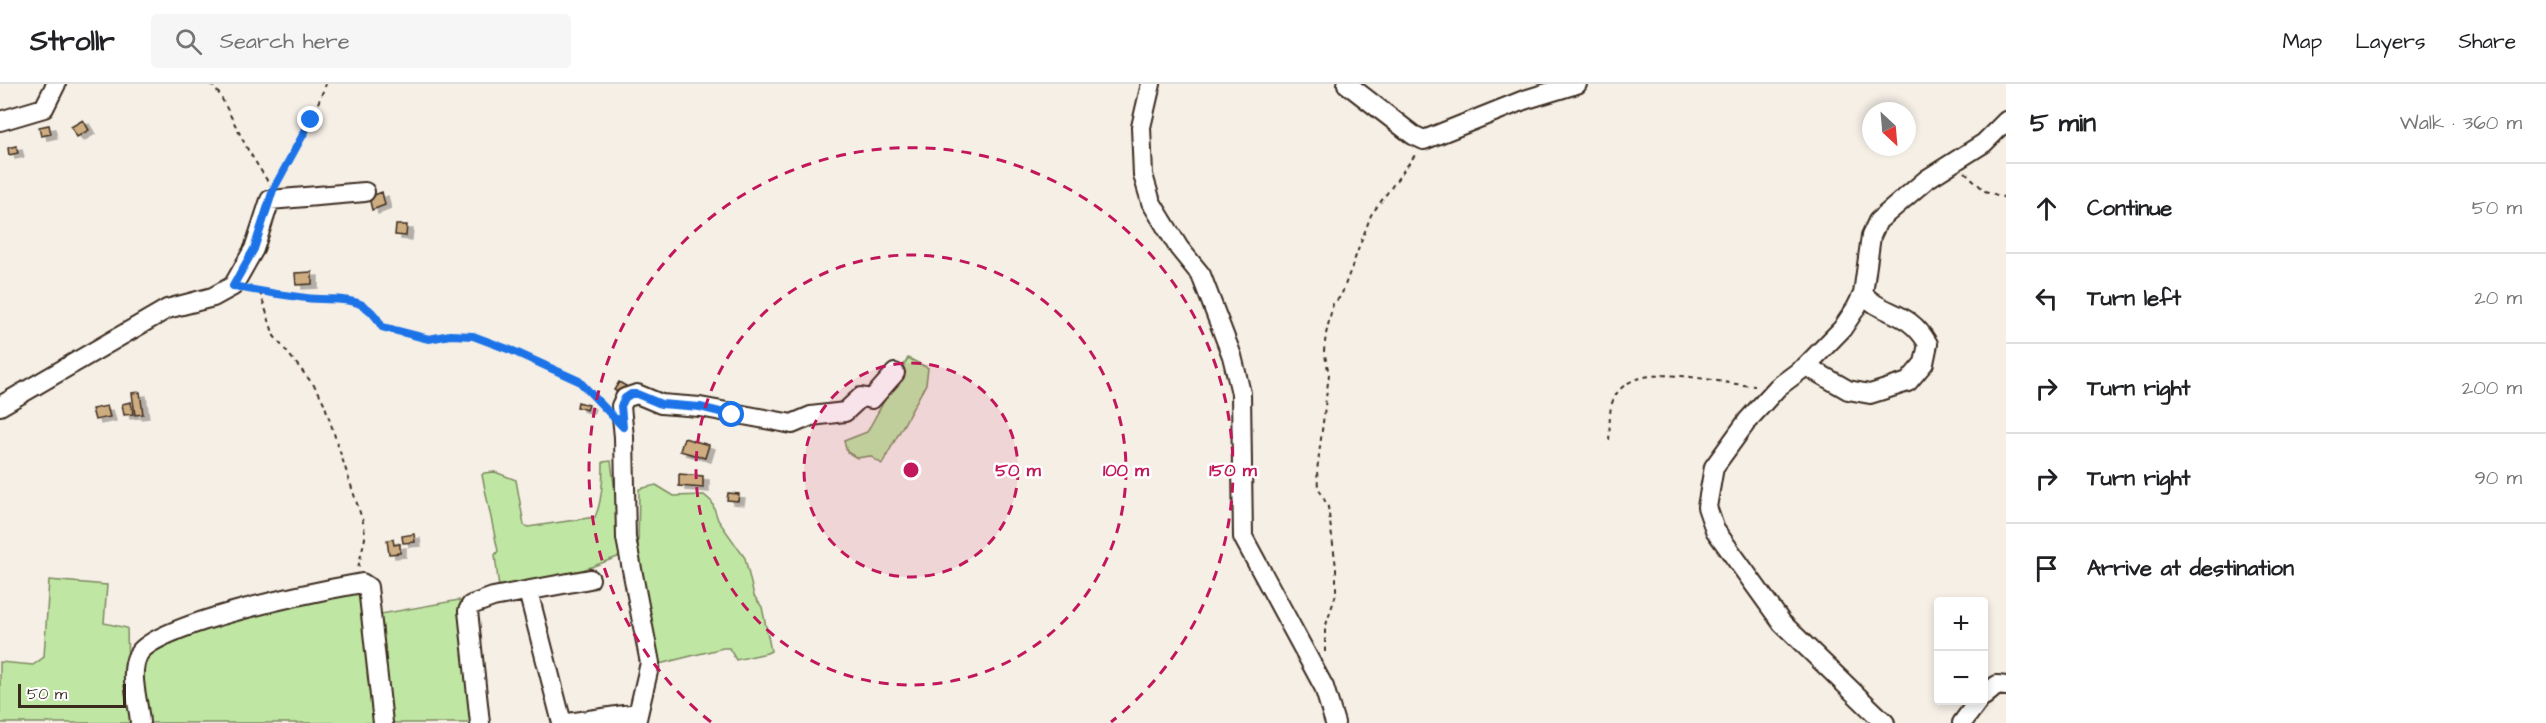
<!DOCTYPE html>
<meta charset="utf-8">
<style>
:root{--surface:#fff;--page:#f6f6f6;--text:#202124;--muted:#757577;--line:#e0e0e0}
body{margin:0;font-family:"Architects Daughter",sans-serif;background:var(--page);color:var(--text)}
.controls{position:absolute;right:18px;bottom:18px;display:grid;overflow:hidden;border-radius:6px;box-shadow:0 3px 9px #0003}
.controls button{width:54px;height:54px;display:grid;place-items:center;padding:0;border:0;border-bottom:2px solid var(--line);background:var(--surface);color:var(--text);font:30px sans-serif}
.compass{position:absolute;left:1862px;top:18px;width:54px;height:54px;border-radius:50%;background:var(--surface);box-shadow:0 3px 9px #0003;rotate:154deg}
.scale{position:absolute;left:18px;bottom:15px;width:108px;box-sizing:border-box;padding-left:6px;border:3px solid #3b2a1e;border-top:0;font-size:16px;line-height:21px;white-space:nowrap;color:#3b2a1e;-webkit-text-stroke:4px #fff;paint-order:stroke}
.stop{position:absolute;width:18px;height:18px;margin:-14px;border:4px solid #1a73e8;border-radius:50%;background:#fff}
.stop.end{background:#1a73e8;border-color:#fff;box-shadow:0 2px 6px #0008}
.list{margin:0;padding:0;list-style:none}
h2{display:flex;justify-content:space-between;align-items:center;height:78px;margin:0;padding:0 24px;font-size:26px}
h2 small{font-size:20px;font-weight:400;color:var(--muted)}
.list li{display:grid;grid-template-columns:39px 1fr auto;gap:18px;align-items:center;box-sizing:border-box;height:90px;padding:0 24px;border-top:2px solid var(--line)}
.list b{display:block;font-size:22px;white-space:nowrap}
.list em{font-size:20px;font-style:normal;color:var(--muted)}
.icon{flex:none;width:33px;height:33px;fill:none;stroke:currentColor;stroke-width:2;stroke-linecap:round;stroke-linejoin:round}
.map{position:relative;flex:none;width:2006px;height:639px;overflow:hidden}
header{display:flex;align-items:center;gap:36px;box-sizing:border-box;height:84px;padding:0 30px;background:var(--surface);border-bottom:2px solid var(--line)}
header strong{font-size:28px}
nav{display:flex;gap:33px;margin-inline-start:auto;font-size:21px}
.search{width:420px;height:54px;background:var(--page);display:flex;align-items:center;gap:15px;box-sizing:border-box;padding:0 21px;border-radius:6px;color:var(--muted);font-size:22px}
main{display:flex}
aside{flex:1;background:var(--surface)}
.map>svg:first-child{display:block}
.green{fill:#bfe7a3;stroke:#7d8860;stroke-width:1.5}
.building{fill:#cead81;stroke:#3b2a1e;stroke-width:1.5;filter:url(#shadow)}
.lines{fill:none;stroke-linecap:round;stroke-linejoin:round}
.minor-casing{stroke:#3b2a1e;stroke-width:22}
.path{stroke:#3b2a1e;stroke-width:2;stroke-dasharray:4.5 4.5;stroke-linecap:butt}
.minor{stroke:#fff;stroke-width:18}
.route{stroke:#1a73e8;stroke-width:8}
.ring{fill:none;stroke:#c2185b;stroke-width:3;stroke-dasharray:10 8}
.centre{fill:#c2185b;stroke:#fff;stroke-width:3}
.ring-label{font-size:18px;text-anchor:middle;font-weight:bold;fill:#c2185b;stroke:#fff;stroke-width:5;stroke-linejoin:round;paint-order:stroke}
</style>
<header>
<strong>Strollr</strong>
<div class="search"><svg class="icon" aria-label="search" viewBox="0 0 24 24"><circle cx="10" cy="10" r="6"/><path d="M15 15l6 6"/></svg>Search here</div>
<nav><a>Map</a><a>Layers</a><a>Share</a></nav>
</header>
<main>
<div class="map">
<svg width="2006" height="639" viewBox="0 0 2006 639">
<defs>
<filter id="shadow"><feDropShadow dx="6" dy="4" stdDeviation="0" flood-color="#0004"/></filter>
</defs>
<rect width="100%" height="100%" fill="#f5efe6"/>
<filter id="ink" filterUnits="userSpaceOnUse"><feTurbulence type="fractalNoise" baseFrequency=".0167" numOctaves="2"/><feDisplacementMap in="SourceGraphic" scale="12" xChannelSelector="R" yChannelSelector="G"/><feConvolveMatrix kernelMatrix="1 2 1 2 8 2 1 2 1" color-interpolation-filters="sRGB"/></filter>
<g filter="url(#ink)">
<path class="green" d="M908,274l20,10 -2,16 -44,80 -12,-8 -13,2 -10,-6 -3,-11 23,-9z
M611,377l12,94 -40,15 -84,18 -4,-33 3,-4 -16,-76 2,-2 11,-1 21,8 8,45 4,2 67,-10c7,-15 8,-37 8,-55z
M656,401l18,11 30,-1 8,7 6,18 27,38 9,38 8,11 9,44 -4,2 -31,7 -7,-12h-6l-64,16 -21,-117 1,-58z
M49,496l58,5 -3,38 23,5 1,42 9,53h-137v-61l33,3 11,-8z
M352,504l13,7 16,128h-238l-6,-43 10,-29 66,-25z
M459,516l5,5 11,118h-88l-12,-108z"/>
<path class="building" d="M83,36l6,10 -12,7 -6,-10z
M49,41l2,9 -10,2 -2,-9z
M16,62l2,7 -9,2 -1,-7z
M382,108l3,13 -13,5 -3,-13z
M396,141h11l-1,11 -11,-1z
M312,188v12l-16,1 -1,-12z
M619,298l7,4 -5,8 -7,-4z
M140,308l3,22 -8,1 -3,-22z
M131,318l2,12 -9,1 -2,-11z
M578,318l11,3 -2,5 -10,-3z
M107,322l3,11 -15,3 -3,-11z
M684,354l25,7 -4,13 -25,-7z
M679,390l24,2v12l-24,-2z
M728,409l11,1 -1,7 -11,-1z
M414,450l1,8 -12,1 -1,-7z
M393,455l1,6 6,-1v9l-11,1 -2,-14z"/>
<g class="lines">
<g class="minor-casing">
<path id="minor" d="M1151,0l-10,43 2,48 8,27 28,46 22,27 31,81 9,37 2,144 81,150 11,36
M1347,0l66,51 11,5 100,-40 53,-16
M0,37l44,-13 12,-24
M1806,282l42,24 22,4 38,-12 16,-19 4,-19c-20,-35 -45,-28 -65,-50
M0,322l167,-97 46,-12 20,-11 21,-37 16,-49 95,-8
M528,507l34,132
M1984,612l13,-11 9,1
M140,639c-1,-21 -12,-48 -2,-68 16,-32 185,-65 224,-72l6,4 15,136
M480,639l-12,-112 3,-6 22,-8 97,-18
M568,639l70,-10
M636,639l14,-60 -24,-125 -2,-101 -3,-31 4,-8 12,-4 24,10 39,3 92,17 19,-8 34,-4 16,-15 11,2 23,-26
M1885,639l-103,-100 -67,-93 -8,-23 7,-40 34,-47 30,-33 28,-21 36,-37 14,-21 7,-14 8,-58 7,-15 49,-42 57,-36 22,-22
M1962,639l17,-23"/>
</g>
<path class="path" d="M211,0l9,11 28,55 22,35
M1965,88l20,19 21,7
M276,99l35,-63 15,-36
M250,206l64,9 24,-2 25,8 13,11 6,11 47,12 21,-4 23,1 40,15 66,30 26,27
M260,208l14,44 43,53 7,14 40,122 1,13 -7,30
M1609,356c1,-10 0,-23 2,-33 12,-55 107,-22 144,-21
M1325,568v-24l11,-34v-27l-8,-60 -10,-20 -1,-16 12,-97 -5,-23 2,-17 7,-30 8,-8 30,-81 44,-60"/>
<use href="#minor" class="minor"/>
</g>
</g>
<g class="lines" filter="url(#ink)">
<path class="route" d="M311,36l-38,70 -19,59 -21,37c24,5 48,9 73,12 31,4 58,-7 76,29l47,12 21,-4 23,1 40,15 66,30 44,46 -2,-21 4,-8 6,-4h6l24,10 39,3 32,8"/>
</g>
<circle cx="911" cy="386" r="107" fill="#c2185b" fill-opacity=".12"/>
<g class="ring">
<circle cx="911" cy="386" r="107"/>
<circle cx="911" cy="386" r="215"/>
<path d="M711 638A322 322 0 1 1 1111 638"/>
</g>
<circle cx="911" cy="386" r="9" class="centre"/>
<g class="ring-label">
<text x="1018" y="392">50 m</text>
<text x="1126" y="392">100 m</text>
<text x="1233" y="392">150 m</text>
</g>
</svg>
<div class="controls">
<button>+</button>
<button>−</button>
</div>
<svg class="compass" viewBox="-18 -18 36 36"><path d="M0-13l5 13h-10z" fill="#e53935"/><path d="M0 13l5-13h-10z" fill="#757577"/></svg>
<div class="scale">50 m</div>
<div class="stop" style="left:732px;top:331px"></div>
<div class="stop end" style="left:311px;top:36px"></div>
</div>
<aside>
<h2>5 min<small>Walk · 360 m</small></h2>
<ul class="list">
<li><svg class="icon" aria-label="ahead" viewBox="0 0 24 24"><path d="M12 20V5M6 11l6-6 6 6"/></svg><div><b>Continue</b></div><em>50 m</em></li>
<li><svg class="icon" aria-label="left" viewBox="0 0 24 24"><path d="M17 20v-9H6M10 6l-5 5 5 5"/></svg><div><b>Turn left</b></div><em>20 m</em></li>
<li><svg class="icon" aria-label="right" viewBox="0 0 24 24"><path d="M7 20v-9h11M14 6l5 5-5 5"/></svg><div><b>Turn right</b></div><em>200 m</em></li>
<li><svg class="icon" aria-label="right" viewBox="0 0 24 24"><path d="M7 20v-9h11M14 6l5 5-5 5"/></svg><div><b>Turn right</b></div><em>90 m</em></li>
<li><svg class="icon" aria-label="arrive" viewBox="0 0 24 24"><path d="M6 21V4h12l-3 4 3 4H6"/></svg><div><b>Arrive at destination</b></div></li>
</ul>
</aside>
</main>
